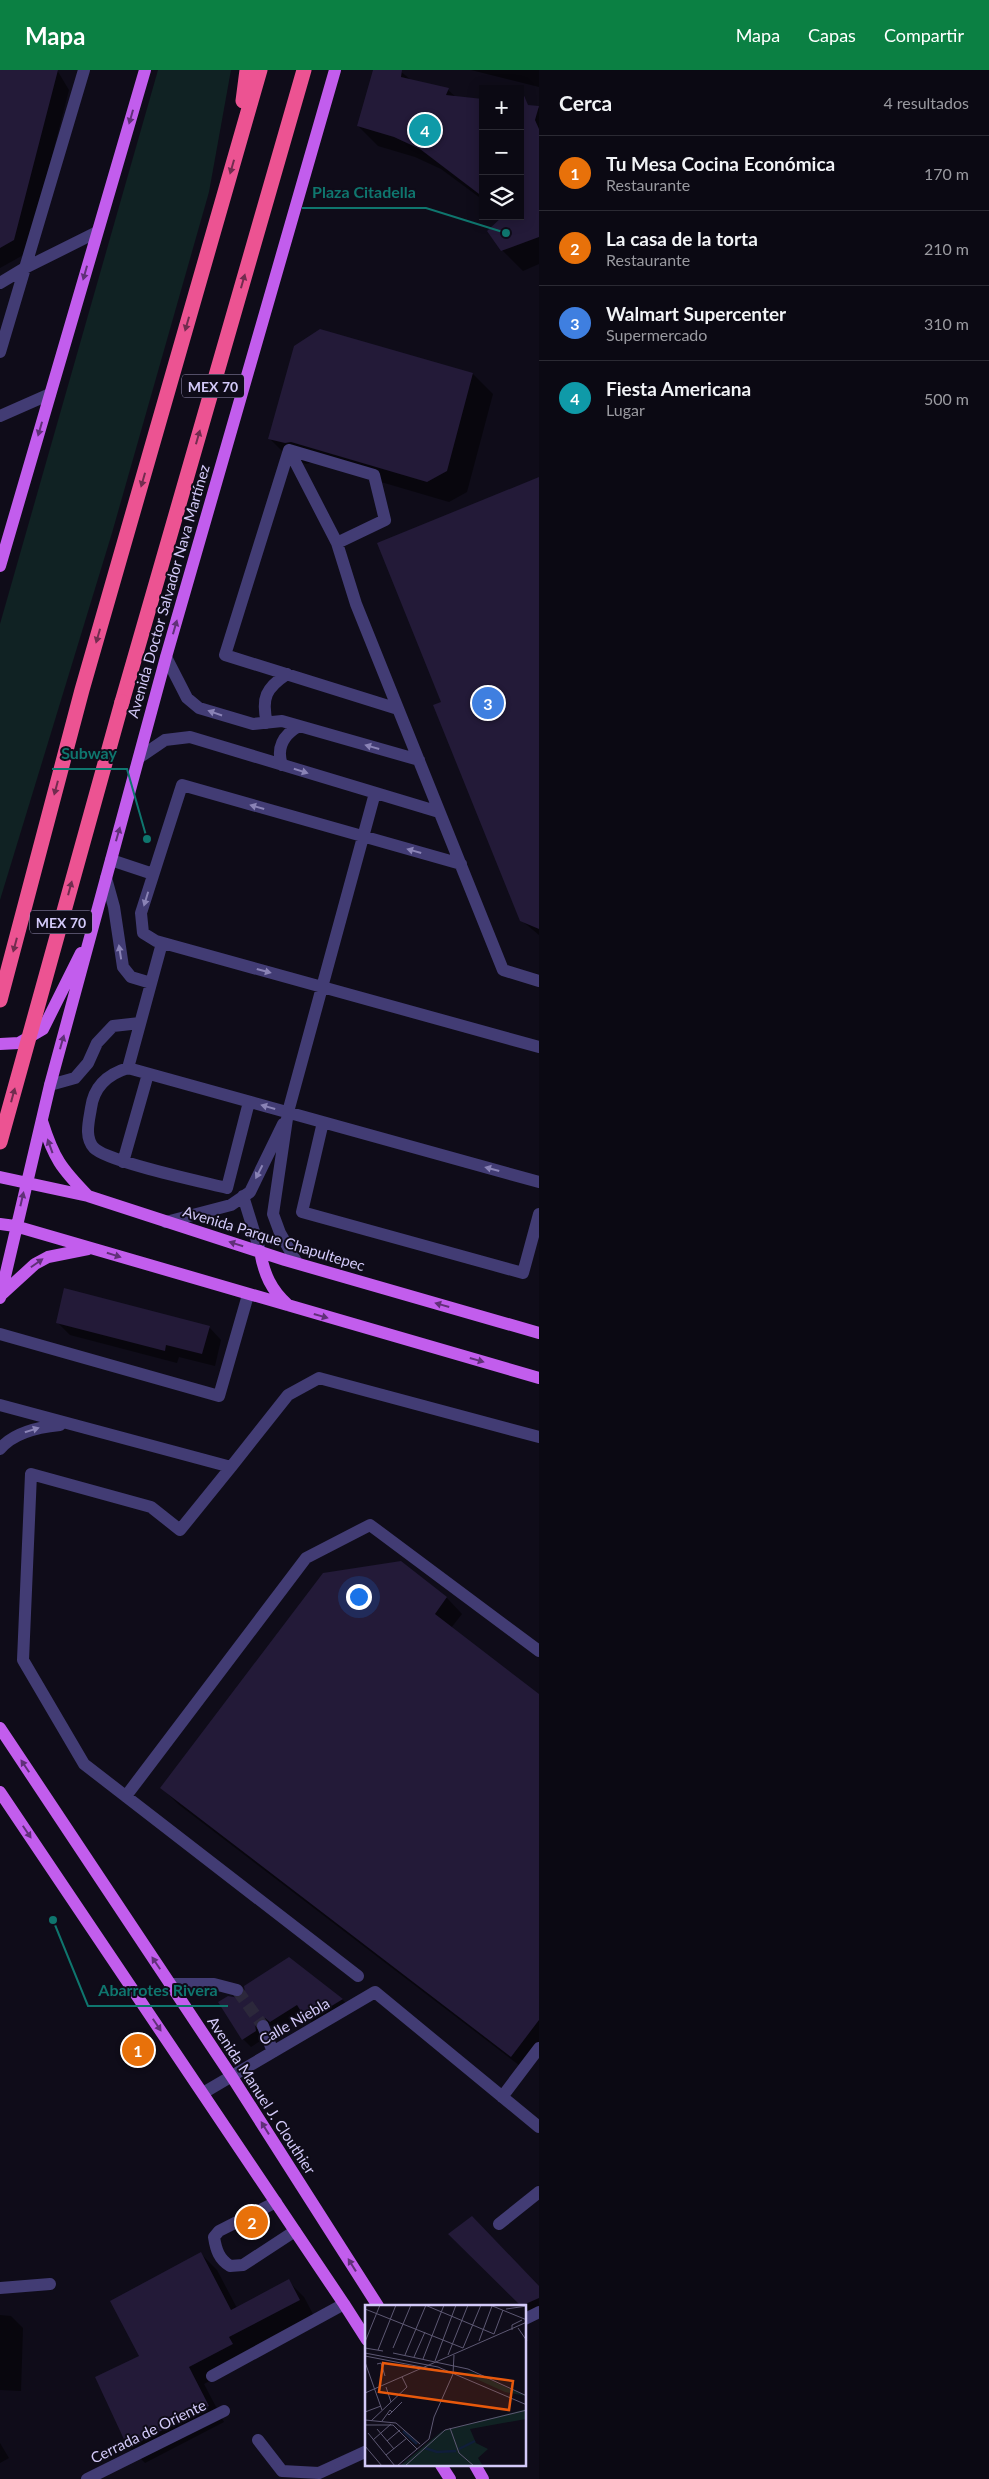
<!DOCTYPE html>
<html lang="es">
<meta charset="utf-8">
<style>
:root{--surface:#0b0913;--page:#14121c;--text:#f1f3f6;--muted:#9a9aa0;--line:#2b2a33;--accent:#0b8043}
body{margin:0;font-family:Lato,sans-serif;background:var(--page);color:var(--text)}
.controls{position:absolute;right:15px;top:15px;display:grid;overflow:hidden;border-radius:0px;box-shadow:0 2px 12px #0003}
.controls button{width:45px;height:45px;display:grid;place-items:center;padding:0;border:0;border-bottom:1px solid var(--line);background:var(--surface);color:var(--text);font:25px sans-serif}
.you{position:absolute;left:358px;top:1526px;width:18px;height:18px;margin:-12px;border:4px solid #fff;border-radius:50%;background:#1a73e8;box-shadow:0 0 0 8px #1a73e833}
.badge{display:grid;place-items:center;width:32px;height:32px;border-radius:50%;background:var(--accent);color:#fff;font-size:16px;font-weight:700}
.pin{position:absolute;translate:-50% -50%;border:2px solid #fff;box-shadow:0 1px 5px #0006}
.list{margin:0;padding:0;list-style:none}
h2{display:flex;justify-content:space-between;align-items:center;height:65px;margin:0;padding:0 20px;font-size:21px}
h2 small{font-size:16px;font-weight:400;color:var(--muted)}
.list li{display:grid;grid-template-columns:32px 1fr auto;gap:15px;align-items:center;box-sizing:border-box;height:75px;padding:0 20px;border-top:1px solid var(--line)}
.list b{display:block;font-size:19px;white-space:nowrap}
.list p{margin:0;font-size:16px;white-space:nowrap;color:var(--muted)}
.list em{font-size:16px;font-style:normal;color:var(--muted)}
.icon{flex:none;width:28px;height:28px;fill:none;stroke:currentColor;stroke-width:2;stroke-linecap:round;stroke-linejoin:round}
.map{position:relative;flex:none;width:539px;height:2409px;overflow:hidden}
header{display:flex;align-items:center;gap:30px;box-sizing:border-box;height:70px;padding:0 25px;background:var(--accent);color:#fff}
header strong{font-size:24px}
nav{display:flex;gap:28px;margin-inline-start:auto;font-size:18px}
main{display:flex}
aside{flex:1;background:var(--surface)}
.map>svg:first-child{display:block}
.green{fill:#102223}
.shadow{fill:#0007}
.building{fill:#231a38}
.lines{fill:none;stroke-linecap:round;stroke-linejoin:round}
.minor-tunnel{stroke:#2c283b;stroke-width:12;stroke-dasharray:12 6;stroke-linecap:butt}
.minor{stroke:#423c74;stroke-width:12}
.major{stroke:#c25ded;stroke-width:12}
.highway{stroke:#ec5392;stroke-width:15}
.highway-bridge{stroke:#ec5392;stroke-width:15}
.oneway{fill:#603078}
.oneway2{fill:#722c4f}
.oneway3{fill:#8a83b6}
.labels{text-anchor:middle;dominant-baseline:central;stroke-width:4;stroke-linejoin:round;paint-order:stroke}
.shield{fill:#0f0c19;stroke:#9891b6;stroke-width:1}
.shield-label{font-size:14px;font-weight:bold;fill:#d3caf9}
.street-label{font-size:15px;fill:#d3caf9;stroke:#0f0c19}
.inset-river{fill:none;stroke:#101e3a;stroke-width:2.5}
.inset-road{fill:none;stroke:#5d5873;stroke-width:1}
.view{fill:#e8590c;fill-opacity:0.15;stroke:#e8590c;stroke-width:2.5}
.inset-edge{fill:none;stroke:#d3caf9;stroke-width:2.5}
.leader{fill:none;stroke:#0f766e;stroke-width:2}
.callout-dot{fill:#0f766e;stroke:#0f0c19;stroke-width:2}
.callout-label{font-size:16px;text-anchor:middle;font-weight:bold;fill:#0f766e;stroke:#0f0c19;stroke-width:4;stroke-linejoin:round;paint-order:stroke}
</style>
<header>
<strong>Mapa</strong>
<nav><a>Mapa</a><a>Capas</a><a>Compartir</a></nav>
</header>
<main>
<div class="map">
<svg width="539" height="2409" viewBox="0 0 539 2409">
<rect width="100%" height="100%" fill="#0f0c19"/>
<path class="green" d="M158,0h73l-22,122 -97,341 -112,367v-276z"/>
<path class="shadow" d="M0,0h57l12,20 -42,163 -27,15z
M374,0h25l12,10 37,10 8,7 27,3v100l-42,-31 -26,-12 -37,-11 -20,-20z
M471,0h68v17z
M520,35l19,3v156l-16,7 -21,-21v-31l-3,-3h21z
M473,304l20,20 -26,98 -18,10 -136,-40 -7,2 -16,-5 -21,-21z
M539,408v457l-18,-15 -78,-218 -64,-158z
M57,1252l152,5 12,13 -6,26 -36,-9 -2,6 -107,-28z
M401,1493l46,35 15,16 -11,14 88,68v361l-11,15 -350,-268 -16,-16z
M239,1929h103l7,8 -33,21 -12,-15 -25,16 -5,-4 -6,1 -5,13 -12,8 -8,-8z
M484,2160l55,58v29l-4,2 -10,-13h-2l-73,-72z
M201,2184l16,16 20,38 51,-27 16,16 10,19 -66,44 -44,24 20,38 -79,41 -16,-16 12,-91z
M0,2245l11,1 12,12 -2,63 -21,-1z
M0,2373l9,15 -9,5z"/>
<path class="building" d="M0,0h58l-44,170 -14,8z
M373,0h29l-1,7 48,11 -3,7 37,4v98l-63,-48 -26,-12 -37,-11z
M520,16l8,19 11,1 -4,14 4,9v108l-38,14 -14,-20 16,-15h17z
M320,259l153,44 -26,98 -20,11 -136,-40 -6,1 -17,-4 26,-93z
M539,407v452l-19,-8 -87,-216 8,-3 -64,-159z
M64,1218l146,38 -8,28 -36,-9 -1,6 -109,-28z
M401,1491l46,36 -12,17 104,80v326l-28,37 -351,-269 163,-215z
M289,1887l54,42 -36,22 -10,-16 -27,17 -5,-4 -5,1 -5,5 1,7 -14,9 -24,-38 10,-6 11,2 3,-2 3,-4 -1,-6z
M472,2146l67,70v12l-18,8 -73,-72z
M201,2182l30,58 58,-31 11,21 -71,37 4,7 -44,23 20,39 -81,42 -33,-71 44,-21 -29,-55z"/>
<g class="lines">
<path class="minor-tunnel" d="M237,1920l26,36"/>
<path class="minor" d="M0,213l25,-15 72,-36
M0,282l84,-282
M0,346l50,-22
M289,380l85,25 11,45 -48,23
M166,587l21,41 12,10 54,16 29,-3 137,39
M398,639l-173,-54 64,-205 48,93 19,61 147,366 36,11
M267,653c-6,-25 -1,-35 20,-49
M140,687l25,-17 25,-3 249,75
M282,695c-6,-17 1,-30 17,-39
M111,790l42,14
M461,794l-279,-79 -41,128 2,20 13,8 383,106
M106,808l8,29 9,60 8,10 20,6
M128,998l34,-125
M50,1015l25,-7 13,-15 9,-20 16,-17 27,-3
M249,1032l-22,86c-24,-6 -119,-26 -133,-40 -10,-11 -5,-27 -3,-40 3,-22 17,-34 37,-40l411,114
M323,1052l-21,90 221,61 16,-59
M123,1092l25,-88
M243,1126l17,55
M166,1152l65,-17 19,-13 33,-68
M297,1193l-17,-30 -7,-19 15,-102 87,-319
M0,1264l219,62 29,-101
M0,1335l231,62 57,-72 31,-17 220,59
M0,1379c14,-17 39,-22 60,-24
M231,1397l-51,63 -29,-23 -120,-33 -8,186 61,104 274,212
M126,1726l180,-238 64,-33 169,126
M170,1914h44l23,6
M263,1956l10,26
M203,2023l172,-101 164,135
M502,2027l37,-49
M276,2132l-57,29 -5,6c2,13 5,22 16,29l13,-1 52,-34
M499,2154l40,-32
M0,2218l50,-4
M525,2249l14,-7
M212,2306l132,-72
M258,2370l24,31 37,2 48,-22
M87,2409l137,-68"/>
<path class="major" d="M0,496l145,-496
M0,974l19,-1 24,-14 38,-76
M42,1051c12,38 19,47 46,75
M0,1107l88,19 197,64 254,73
M0,1154l15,2 524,152
M260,1181c4,23 11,39 28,54
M1,1225l34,-31 13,-7 40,-8
M0,1228l50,-213 116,-428 169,-587
M0,1658l232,349 146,229
M0,1722l344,512 23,36
M441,2395l9,14
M475,2395l8,14"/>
<path class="highway" d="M243,31l4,-31
M122,632l182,-632
M0,930l82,-310 178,-620"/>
<path class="highway-bridge" d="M0,1072l122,-440"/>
</g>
<defs><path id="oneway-solid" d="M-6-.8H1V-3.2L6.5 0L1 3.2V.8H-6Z" transform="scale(1.25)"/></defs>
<g class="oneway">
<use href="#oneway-solid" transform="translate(131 47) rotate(106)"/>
<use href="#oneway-solid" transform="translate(85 203) rotate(106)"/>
<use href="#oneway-solid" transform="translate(40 359) rotate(106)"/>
<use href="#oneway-solid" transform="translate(175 557) rotate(-74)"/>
<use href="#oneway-solid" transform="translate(118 764) rotate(-74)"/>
<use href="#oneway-solid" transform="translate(62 972) rotate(-74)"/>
<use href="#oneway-solid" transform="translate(50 1076) rotate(-110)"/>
<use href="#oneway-solid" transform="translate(22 1129) rotate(-77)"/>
<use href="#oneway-solid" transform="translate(236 1174) rotate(-163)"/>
<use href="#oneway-solid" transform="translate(114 1185) rotate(17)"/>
<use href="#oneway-solid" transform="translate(37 1193) rotate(-35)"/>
<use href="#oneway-solid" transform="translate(442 1235) rotate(-164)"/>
<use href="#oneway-solid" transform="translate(321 1246) rotate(16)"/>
<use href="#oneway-solid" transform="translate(477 1290) rotate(16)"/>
<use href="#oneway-solid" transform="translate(25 1696) rotate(-124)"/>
<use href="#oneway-solid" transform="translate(27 1762) rotate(56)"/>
<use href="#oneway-solid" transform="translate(156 1893) rotate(-124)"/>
<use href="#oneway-solid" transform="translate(157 1955) rotate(56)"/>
<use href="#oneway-solid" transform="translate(265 2058) rotate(-122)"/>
<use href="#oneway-solid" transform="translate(352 2195) rotate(-122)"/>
</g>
<g class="oneway2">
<use href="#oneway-solid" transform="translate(232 97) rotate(106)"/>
<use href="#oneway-solid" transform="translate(243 211) rotate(-74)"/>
<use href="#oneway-solid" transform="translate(187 254) rotate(106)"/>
<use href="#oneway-solid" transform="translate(198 367) rotate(-74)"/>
<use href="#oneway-solid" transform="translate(143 410) rotate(106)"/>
<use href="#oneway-solid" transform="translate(98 566) rotate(106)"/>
<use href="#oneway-solid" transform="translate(56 718) rotate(105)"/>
<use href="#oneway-solid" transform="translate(70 818) rotate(-75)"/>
<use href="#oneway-solid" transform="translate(15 875) rotate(105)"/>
<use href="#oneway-solid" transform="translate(13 1025) rotate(-75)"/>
</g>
<g class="oneway3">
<use href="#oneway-solid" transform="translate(215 643) rotate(-161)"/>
<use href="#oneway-solid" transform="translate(372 677) rotate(-164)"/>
<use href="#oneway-solid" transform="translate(301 701) rotate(17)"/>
<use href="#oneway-solid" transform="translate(257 737) rotate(-164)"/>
<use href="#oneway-solid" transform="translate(414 781) rotate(-164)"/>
<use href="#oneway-solid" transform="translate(146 829) rotate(107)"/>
<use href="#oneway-solid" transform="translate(120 882) rotate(-99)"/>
<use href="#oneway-solid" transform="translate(264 901) rotate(15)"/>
<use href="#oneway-solid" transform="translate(268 1037) rotate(-164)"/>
<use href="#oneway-solid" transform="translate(492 1099) rotate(-165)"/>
<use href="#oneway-solid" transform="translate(259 1102) rotate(117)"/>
<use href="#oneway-solid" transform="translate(32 1360) rotate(-17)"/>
</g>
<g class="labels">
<g class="shield">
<rect x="182" y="304.5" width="62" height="23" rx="4"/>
<rect x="30" y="840.5" width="62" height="23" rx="4"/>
</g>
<g class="shield-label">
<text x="213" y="316">MEX 70</text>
<text x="61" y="852">MEX 70</text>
</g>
<g class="street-label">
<text transform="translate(168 521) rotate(-74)">Avenida Doctor Salvador Nava Martínez</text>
<text transform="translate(274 1168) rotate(17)">Avenida Parque Chapultepec</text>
<text transform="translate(294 1951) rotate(-30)">Calle Niebla</text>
<text transform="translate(262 2025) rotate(57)">Avenida Manuel J. Clouthier</text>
<text transform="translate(148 2361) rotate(-26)">Cerrada de Oriente</text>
</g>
</g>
<g transform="translate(365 2235)">
<rect width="161" height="161" fill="#0f0c19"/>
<path d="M107,67l54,24 -21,-4 -42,-19zM161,104v10l-56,10 6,14 12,6 -10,9 5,8h-83l42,-35z" fill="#102223"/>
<path class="inset-river" d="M38,126l14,13M60,143l12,4 19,-1M94,144l16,-8"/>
<path class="inset-road" d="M60,0l69,29 9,-24M125,0l37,15M0,4l98,39 18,-43M141,4l21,-3M153,23l9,13M147,25v-5l10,-5M114,36l13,-35M0,37l15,-37M0,43l18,3M28,43l18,-43M13,45l18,-45M0,48l73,14 89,38M28,48l75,16 59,27M40,50l21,-50M83,50l20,-50M0,51l77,15M49,52l11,-25M58,54l21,-54M70,56l21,-56M0,57l17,48M12,59l4,-1 4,13M21,82l5,15M0,88l162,-71M0,107l16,-6M22,108l2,2 13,-13M0,115l31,3 24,21M6,116l36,-34 -5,-10M17,116l8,-11 2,2M0,120h28l24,24M85,123l9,25 15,13M12,124l17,20M3,128l27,33M8,135l18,-16M22,136l13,-11M0,141l17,20M21,150l21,-17M32,161l32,-27 5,-22 19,-43 1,-19M40,161l40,-36 82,-20"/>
<path class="view" d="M18,58l130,18 -4,29 -130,-18z"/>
<rect width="161" height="161" class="inset-edge"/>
</g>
<path class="leader" d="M506 163L426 138H302M147 769L127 699H52M53 1850L88 1936H228"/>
<g class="callout-dot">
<circle cx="506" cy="163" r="5"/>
<circle cx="147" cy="769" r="5"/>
<circle cx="53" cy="1850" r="5"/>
</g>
<g class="callout-label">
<text x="364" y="128">Plaza Citadella</text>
<text x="89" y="689">Subway</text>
<text x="158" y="1926">Abarrotes Rivera</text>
</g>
</svg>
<div class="controls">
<button>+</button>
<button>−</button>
<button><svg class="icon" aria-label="layers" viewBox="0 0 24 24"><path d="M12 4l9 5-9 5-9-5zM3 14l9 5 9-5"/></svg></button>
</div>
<div class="you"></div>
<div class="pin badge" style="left:138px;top:1980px;background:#e8710a">1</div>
<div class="pin badge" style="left:252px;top:2152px;background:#e8710a">2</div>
<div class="pin badge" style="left:488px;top:633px;background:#3f7fe0">3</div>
<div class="pin badge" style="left:425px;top:60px;background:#0f9aa8">4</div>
</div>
<aside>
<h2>Cerca<small>4 resultados</small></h2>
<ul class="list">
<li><span class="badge" style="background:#e8710a">1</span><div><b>Tu Mesa Cocina Económica</b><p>Restaurante</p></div><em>170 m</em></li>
<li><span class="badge" style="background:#e8710a">2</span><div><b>La casa de la torta</b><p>Restaurante</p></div><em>210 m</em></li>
<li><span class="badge" style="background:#3f7fe0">3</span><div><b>Walmart Supercenter</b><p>Supermercado</p></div><em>310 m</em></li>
<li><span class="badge" style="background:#0f9aa8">4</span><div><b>Fiesta Americana</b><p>Lugar</p></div><em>500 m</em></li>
</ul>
</aside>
</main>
